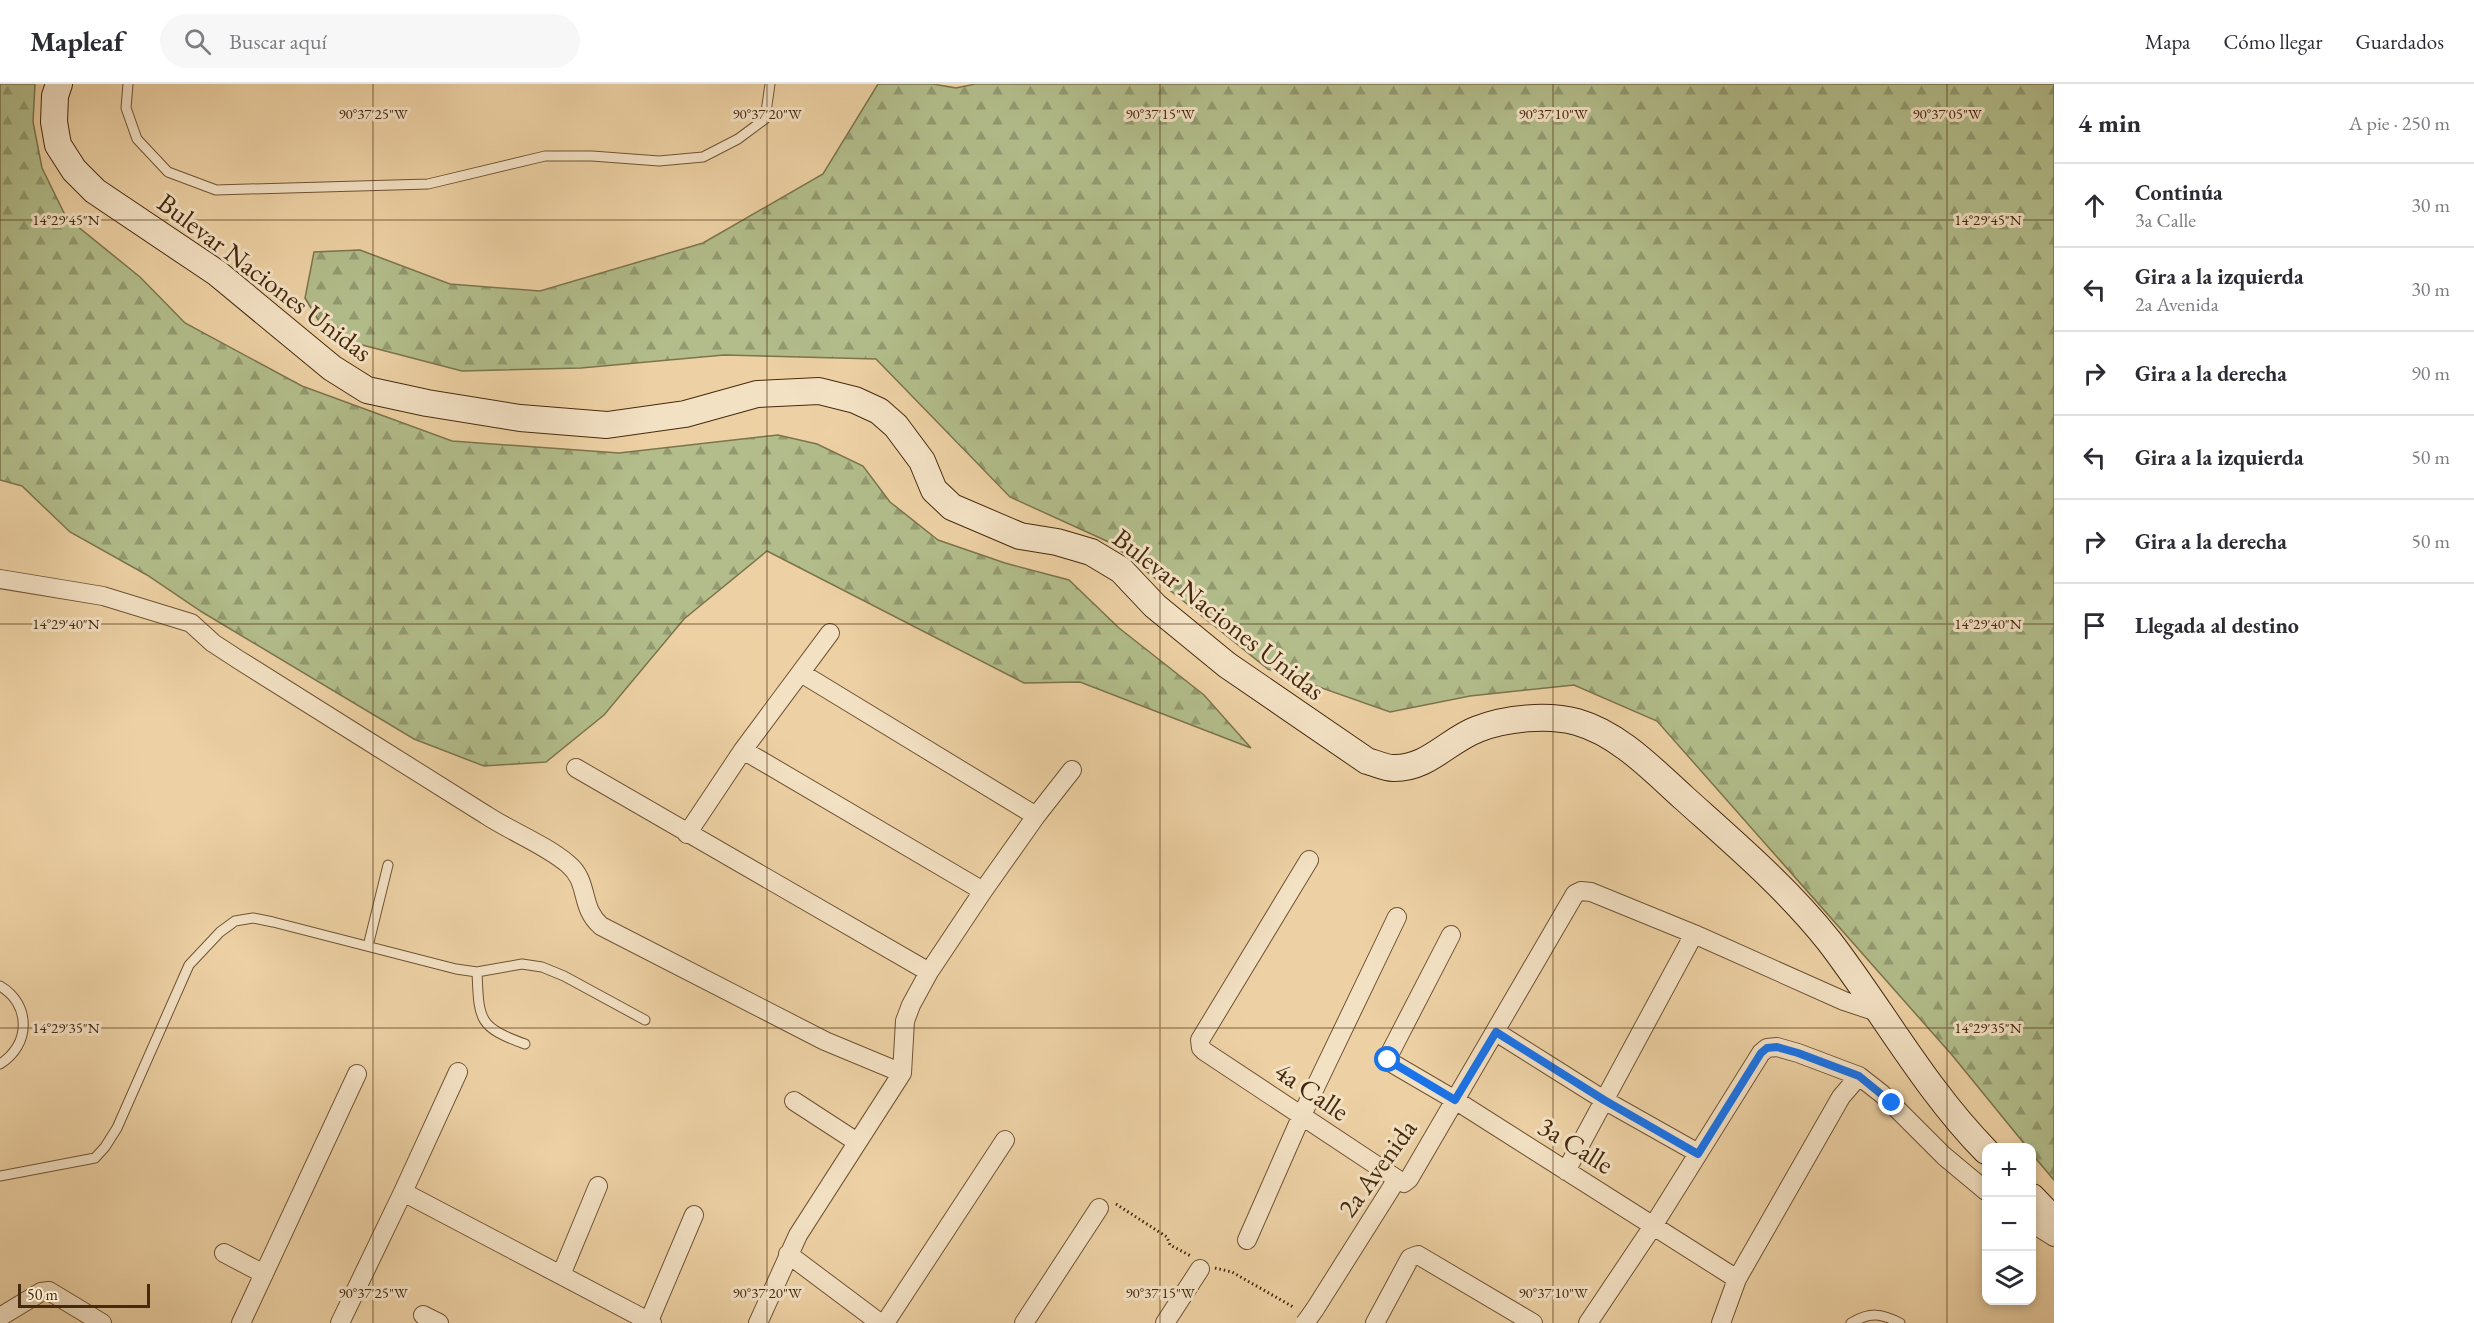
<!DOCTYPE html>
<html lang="es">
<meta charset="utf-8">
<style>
:root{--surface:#fff;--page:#f7f7f7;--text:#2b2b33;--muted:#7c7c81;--line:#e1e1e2}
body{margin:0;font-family:"EB Garamond",serif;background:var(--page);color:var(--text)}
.controls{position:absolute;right:18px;bottom:18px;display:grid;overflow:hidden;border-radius:12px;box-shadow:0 3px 9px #0003}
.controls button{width:54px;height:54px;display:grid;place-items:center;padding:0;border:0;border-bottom:2px solid var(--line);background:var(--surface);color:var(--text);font:30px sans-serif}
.scale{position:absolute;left:18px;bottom:15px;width:132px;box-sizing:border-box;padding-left:6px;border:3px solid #462a0e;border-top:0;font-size:16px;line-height:21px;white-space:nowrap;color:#462a0e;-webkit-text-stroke:4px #f3e1c4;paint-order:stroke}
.stop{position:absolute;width:18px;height:18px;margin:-14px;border:4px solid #1a73e8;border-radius:50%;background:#fff}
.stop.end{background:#1a73e8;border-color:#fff;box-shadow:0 2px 6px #0008}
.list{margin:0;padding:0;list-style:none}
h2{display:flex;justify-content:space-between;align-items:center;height:78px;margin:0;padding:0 24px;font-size:26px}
h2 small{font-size:20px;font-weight:400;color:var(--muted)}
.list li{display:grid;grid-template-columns:39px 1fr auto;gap:18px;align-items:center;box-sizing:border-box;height:84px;padding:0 24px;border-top:2px solid var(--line)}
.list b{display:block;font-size:22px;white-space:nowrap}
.list p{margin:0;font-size:20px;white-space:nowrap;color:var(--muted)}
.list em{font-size:20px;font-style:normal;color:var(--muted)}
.icon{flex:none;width:33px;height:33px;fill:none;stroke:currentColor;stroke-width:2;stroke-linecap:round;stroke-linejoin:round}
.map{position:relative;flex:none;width:2054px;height:1239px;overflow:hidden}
header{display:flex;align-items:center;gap:36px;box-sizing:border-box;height:84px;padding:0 30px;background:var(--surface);border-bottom:2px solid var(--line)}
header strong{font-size:28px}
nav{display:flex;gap:33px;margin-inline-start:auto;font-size:21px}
.search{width:420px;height:54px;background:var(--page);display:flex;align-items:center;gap:15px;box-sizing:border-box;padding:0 21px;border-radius:33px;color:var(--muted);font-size:22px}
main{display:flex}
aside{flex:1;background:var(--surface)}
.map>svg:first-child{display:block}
.forest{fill:url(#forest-firs);stroke:#7c744c;stroke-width:1.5}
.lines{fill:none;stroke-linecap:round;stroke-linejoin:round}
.service-casing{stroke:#705434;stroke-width:11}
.minor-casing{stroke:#705434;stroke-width:20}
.secondary-casing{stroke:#462a0e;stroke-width:28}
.path{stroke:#462a0e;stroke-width:3;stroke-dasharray:1.5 3;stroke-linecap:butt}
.service{stroke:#f3e1c4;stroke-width:9}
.minor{stroke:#f3e1c4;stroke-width:18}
.secondary{stroke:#f3e1c4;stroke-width:26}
.minor-bridge-casing{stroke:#705434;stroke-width:20;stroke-linecap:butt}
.minor-bridge{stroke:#f3e1c4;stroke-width:18}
.route{stroke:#1a73e8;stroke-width:8}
.ticks{fill:none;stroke:#462a0e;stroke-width:1.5;stroke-opacity:0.45}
.labels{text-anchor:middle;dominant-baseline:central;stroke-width:6;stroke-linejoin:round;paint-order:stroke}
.street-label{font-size:27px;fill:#462a0e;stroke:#f3e1c4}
.ticks-label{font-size:15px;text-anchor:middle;fill:#462a0e;stroke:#f3e1c4;stroke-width:6;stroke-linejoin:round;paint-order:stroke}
</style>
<header>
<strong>Mapleaf</strong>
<div class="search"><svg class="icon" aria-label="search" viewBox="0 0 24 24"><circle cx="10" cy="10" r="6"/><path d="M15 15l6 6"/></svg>Buscar aquí</div>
<nav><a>Mapa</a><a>Cómo llegar</a><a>Guardados</a></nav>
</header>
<main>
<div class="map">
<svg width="2054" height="1239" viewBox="0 0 2054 1239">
<defs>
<pattern id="forest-firs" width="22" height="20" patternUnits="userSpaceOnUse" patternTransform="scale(1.5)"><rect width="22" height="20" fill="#b2bd8b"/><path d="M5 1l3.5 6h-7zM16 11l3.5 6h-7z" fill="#939a70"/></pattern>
</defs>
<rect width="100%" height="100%" fill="#edd1a4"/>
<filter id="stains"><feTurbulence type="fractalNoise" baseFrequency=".00333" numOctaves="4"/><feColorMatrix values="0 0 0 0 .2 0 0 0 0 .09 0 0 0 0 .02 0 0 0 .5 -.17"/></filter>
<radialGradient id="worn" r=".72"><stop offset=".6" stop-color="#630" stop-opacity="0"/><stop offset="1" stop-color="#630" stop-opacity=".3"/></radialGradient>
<path class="forest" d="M0,0h35l-2,38 9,46 24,49 74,60 45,46 117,63 150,55 167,12 159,-18 39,9 46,22 27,36 48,38 67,23 64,17 50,48 85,67 47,53 -171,-66 -56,1 -257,-132 -83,68 -80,96 -58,47 -62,4 -70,-27 -212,-127 -55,-37 -77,-43 -48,-46 -22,-6z
M878,0h55l23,4 19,-4h1079v1096l-22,-26v-6l-5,-1 -75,-92 -295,-334 -83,-36 -104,11 -80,16 -122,-43 -157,-126 -101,-46 -134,-138 -152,-4 -143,13 -119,3 -134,-35 -23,-38 9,-46 46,-2 90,34 90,7 163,-48 120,-69z"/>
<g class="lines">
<g class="service-casing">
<path id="service" d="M128,0l-2,24 11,31 31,33 48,18 212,-6 117,-28h47l67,5 44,-4 35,-18 27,-20 5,-35
M368,862l20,-81
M477,888c2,48 1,55 48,72
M0,902c31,18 31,59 0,78
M0,1092l95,-18 10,-11 12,-19 72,-163 31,-33 15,-11 18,-3 20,4 183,47 21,3 45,-8 20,3 22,9 81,44
M1851,1239c19,-11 30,-10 49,0"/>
</g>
<g class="minor-casing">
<path id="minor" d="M0,495l103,17 88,27 22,20 26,17c82,52 165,103 247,155 24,16 60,30 82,49 22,18 11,43 33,62l224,115 77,32
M801,589l235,143
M743,666l240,141
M576,684l353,204
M687,750l56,-84 87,-117
M1309,776l-109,180 1,8 3,3 193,128
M1451,851l-62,120 1,7 65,38 282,179
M1496,948l108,68 94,53
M794,1017l63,41
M1566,1087l128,-237
M403,1108l249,131
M2032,1139l22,14
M1247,1156l54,-123 96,-200
M224,1169l40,21
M788,1170l92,69
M561,1191l37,-89
M1315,1225l82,-130 7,4 5,-4 166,-285 6,-3 10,1 103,42 150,67 39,13
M423,1231l16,8
M0,1233l41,-25 8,-1 53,32
M649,1237l45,-106
M241,1239l116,-249
M340,1239l63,-131 55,-120
M758,1239l40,-88 104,-162 3,-52 6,-16 18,-33 54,-81 53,-75 36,-46
M885,1239l120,-183
M1024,1239l75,-115
M1165,1239l35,-54
M1375,1239l35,-65 8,-3 115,68
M1588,1239l65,-97 108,-173 6,-5 10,-1 21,6 61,23 23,18 62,62 42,35
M1721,1239l16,-44 104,-182 18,-21"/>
</g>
<g class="secondary-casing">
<path id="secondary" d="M59,0l-4,12 -1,26 4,23 16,25 21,21 122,82 115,95 35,22 60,13 93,15 87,7 78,-11 72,-20 62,-3 36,9 24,11 17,15 26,35 12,29 18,17 68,29 37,6 34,10 30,18 34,36 72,59 140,96c8,2 18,7 26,7 35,1 55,-28 85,-39 28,-11 70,-15 99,-7 42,12 75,47 107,76 50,45 103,90 145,143 53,69 96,148 157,210
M2032,1113l22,23"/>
</g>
<path class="path" d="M1116,1120l51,33 3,8 21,11
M1215,1184l17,4 63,36"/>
<use href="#service" class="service"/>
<use href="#minor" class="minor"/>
<use href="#secondary" class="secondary"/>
<g class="minor-bridge-casing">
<path id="minor-bridge" d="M1305,1239l10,-14"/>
</g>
<use href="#minor-bridge" class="minor-bridge"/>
</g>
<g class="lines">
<path class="route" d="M1388,976l67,40 41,-68 108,68 94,54 63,-101 6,-5 10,-1 21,6 61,23 33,27"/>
</g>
<path class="ticks" d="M373,0v1239M767,0v1239M1160,0v1239M1553,0v1239M1947,0v1239M0,136h2054M0,540h2054M0,944h2054"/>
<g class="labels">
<g class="street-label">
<text transform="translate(265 193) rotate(37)">Bulevar Naciones Unidas</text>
<text transform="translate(1219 530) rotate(38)">Bulevar Naciones Unidas</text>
<text transform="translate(1312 1007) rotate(34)">4a Calle</text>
<text transform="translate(1576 1061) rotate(32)">3a Calle</text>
<text transform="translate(1377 1084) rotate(-54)">2a Avenida</text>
</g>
</g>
<g class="ticks-label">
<text x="373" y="35">90°37'25"W</text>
<text x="767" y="35">90°37'20"W</text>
<text x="1160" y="35">90°37'15"W</text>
<text x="1553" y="35">90°37'10"W</text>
<text x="1947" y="35">90°37'05"W</text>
<text x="66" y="141">14°29'45"N</text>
<text x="1988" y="141">14°29'45"N</text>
<text x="66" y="545">14°29'40"N</text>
<text x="1988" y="545">14°29'40"N</text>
<text x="66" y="949">14°29'35"N</text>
<text x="1988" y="949">14°29'35"N</text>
<text x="373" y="1214">90°37'25"W</text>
<text x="767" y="1214">90°37'20"W</text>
<text x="1160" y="1214">90°37'15"W</text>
<text x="1553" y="1214">90°37'10"W</text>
</g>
<rect width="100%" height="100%" filter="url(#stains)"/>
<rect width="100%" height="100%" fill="url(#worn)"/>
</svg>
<div class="controls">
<button>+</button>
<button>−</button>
<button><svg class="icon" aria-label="layers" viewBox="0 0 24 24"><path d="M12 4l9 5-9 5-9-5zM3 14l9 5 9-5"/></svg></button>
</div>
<div class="scale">50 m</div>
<div class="stop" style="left:1388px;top:976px"></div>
<div class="stop end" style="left:1892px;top:1019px"></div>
</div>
<aside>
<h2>4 min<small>A pie · 250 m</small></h2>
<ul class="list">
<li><svg class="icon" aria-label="ahead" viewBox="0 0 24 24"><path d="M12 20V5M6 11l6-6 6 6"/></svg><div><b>Continúa</b><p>3a Calle</p></div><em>30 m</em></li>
<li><svg class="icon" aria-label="left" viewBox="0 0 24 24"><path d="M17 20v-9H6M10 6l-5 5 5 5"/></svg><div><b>Gira a la izquierda</b><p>2a Avenida</p></div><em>30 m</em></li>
<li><svg class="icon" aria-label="right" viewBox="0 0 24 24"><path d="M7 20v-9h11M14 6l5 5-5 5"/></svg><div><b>Gira a la derecha</b></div><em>90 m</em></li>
<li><svg class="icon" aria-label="left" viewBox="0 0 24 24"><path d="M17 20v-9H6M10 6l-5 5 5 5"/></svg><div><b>Gira a la izquierda</b></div><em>50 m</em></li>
<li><svg class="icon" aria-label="right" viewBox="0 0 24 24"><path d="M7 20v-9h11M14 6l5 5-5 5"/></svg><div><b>Gira a la derecha</b></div><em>50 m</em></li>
<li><svg class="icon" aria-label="arrive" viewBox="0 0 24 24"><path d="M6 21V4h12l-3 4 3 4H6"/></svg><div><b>Llegada al destino</b></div></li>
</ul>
</aside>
</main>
